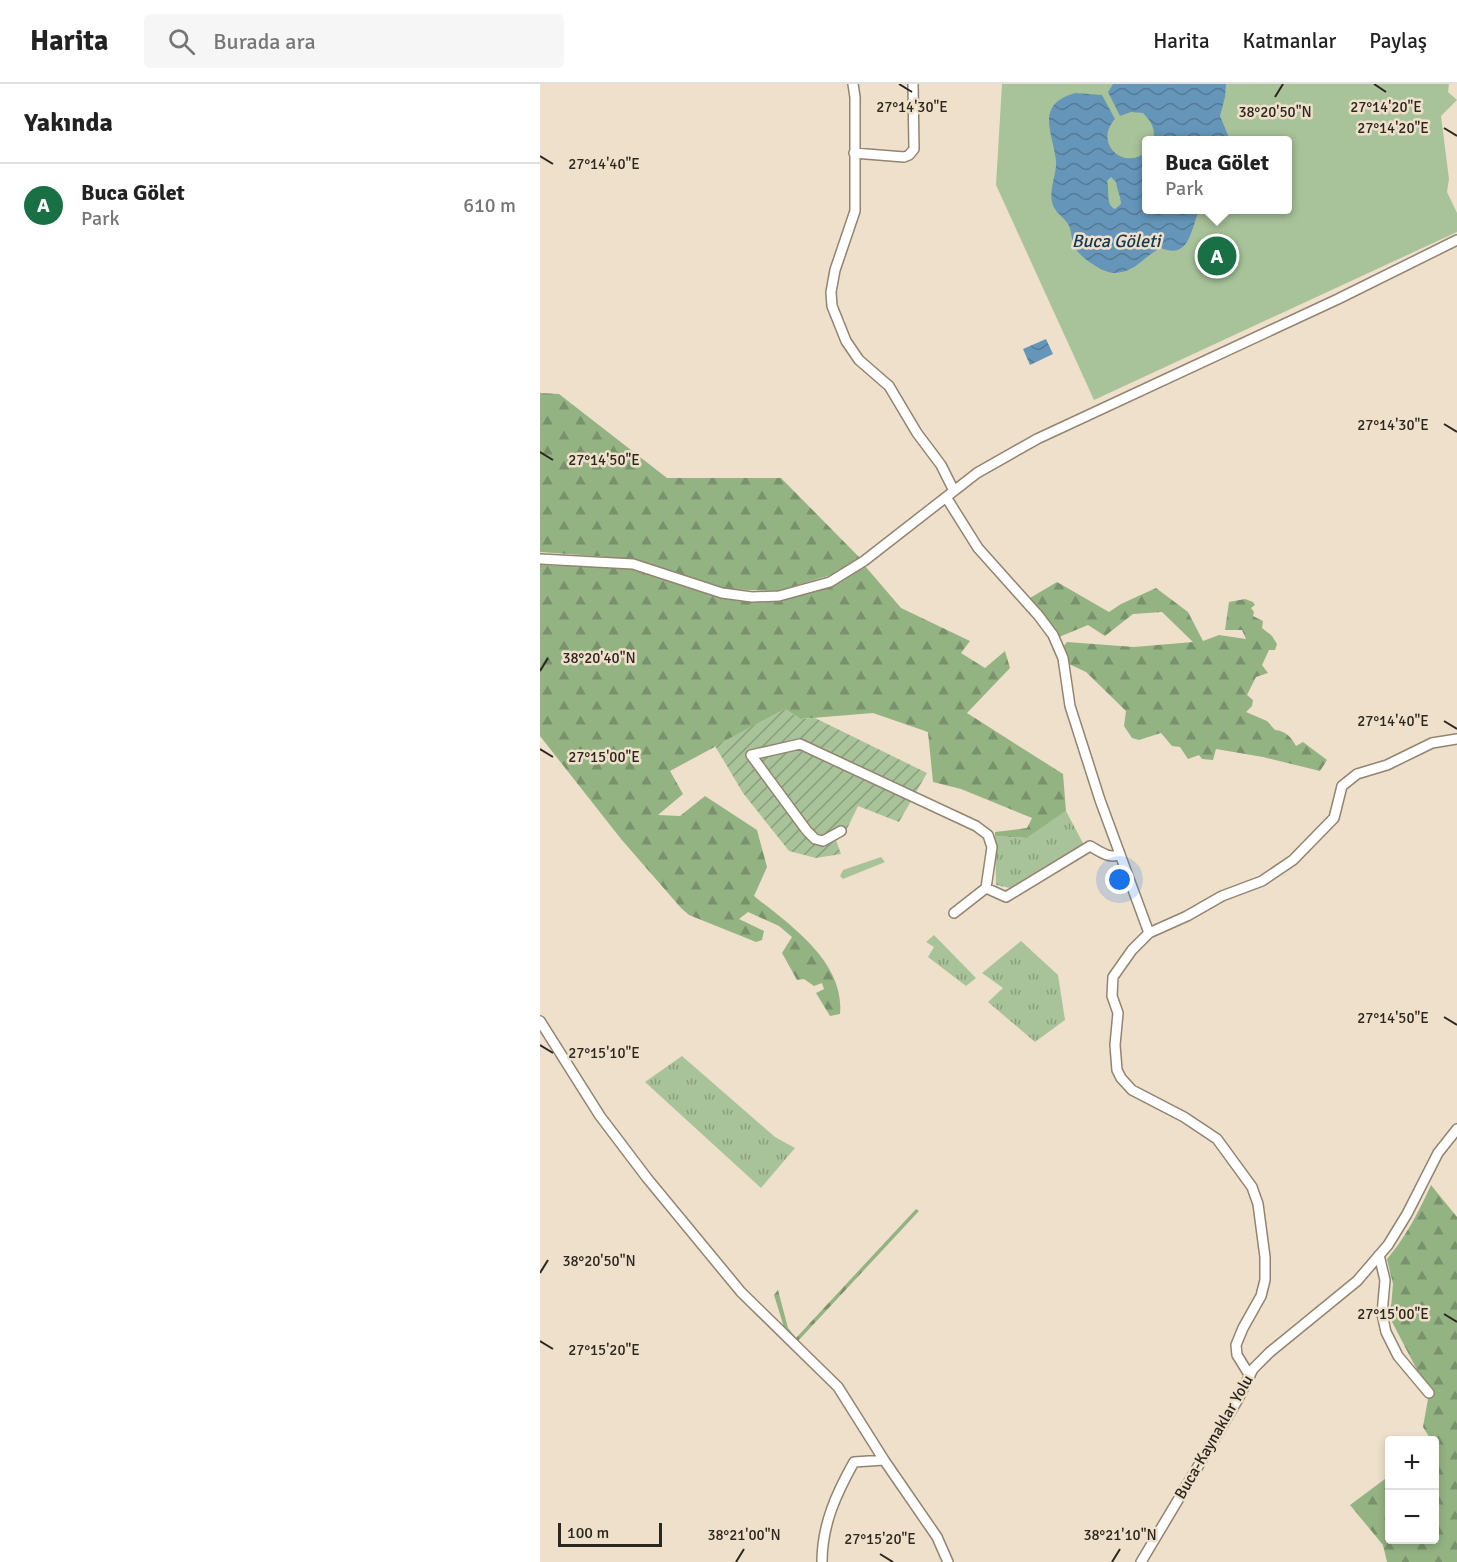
<!DOCTYPE html>
<html lang="tr">
<meta charset="utf-8">
<style>
:root{--surface:#fff;--page:#f6f6f6;--text:#222;--muted:#767676;--line:#e0e0e0;--accent:#197044}
body{margin:0;font-family:Signika,sans-serif;background:var(--page);color:var(--text)}
.controls{position:absolute;right:18px;bottom:18px;display:grid;overflow:hidden;border-radius:6px;box-shadow:0 3px 9px #0003}
.controls button{width:54px;height:54px;display:grid;place-items:center;padding:0;border:0;border-bottom:2px solid var(--line);background:var(--surface);color:var(--text);font:30px sans-serif}
.scale{position:absolute;left:18px;bottom:15px;width:104px;box-sizing:border-box;padding-left:6px;border:3px solid #2c271e;border-top:0;font-size:16px;line-height:21px;white-space:nowrap;color:#2c271e;-webkit-text-stroke:4px #efe0cb;paint-order:stroke}
.you{position:absolute;left:580px;top:796px;width:21px;height:21px;margin:-15px;border:4px solid #fff;border-radius:50%;background:#1a73e8;box-shadow:0 0 0 9px #1a73e833}
.badge{display:grid;place-items:center;width:39px;height:39px;border-radius:50%;background:var(--accent);color:#fff;font-size:20px;font-weight:700}
.pin{position:absolute;translate:-50% -50%;border:3px solid #fff;box-shadow:0 2px 6px #0006}
.popup{position:absolute;left:602px;top:52px;width:150px;height:78px;box-sizing:border-box;display:grid;place-content:center;border-radius:6px;background:var(--surface);filter:drop-shadow(0 2px 4px #0005);font-size:20px;white-space:nowrap;color:var(--muted)}
.popup b{font-size:22px;color:var(--text)}
.popup::after{content:'';position:absolute;left:50%;top:100%;margin-left:-12px;border:12px solid transparent;border-top-color:var(--surface)}
.list{margin:0;padding:0;list-style:none}
h2{display:flex;justify-content:space-between;align-items:center;height:78px;margin:0;padding:0 24px;font-size:26px}
h2 small{font-size:20px;font-weight:400;color:var(--muted)}
.list li{display:grid;grid-template-columns:39px 1fr auto;gap:18px;align-items:center;box-sizing:border-box;height:84px;padding:0 24px;border-top:2px solid var(--line)}
.list b{display:block;font-size:22px;white-space:nowrap}
.list p{margin:0;font-size:20px;white-space:nowrap;color:var(--muted)}
.list em{font-size:20px;font-style:normal;color:var(--muted)}
.icon{flex:none;width:33px;height:33px;fill:none;stroke:currentColor;stroke-width:2;stroke-linecap:round;stroke-linejoin:round}
.map{position:relative;flex:none;width:917px;height:1478px;overflow:hidden}
header{display:flex;align-items:center;gap:36px;box-sizing:border-box;height:84px;padding:0 30px;background:var(--surface);border-bottom:2px solid var(--line)}
header strong{font-size:28px}
nav{display:flex;gap:33px;margin-inline-start:auto;font-size:21px}
.search{width:420px;height:54px;background:var(--page);display:flex;align-items:center;gap:15px;box-sizing:border-box;padding:0 21px;border-radius:6px;color:var(--muted);font-size:22px}
main{display:flex}
aside{flex:1;background:var(--surface)}
.map>svg:first-child{display:block}
.grass{fill:url(#grass-tufts)}
.forest{fill:url(#forest-firs)}
.park{fill:#a8c399;fill-rule:evenodd}
.garden{fill:url(#garden-furrows)}
.water{fill:url(#water-waves);fill-rule:evenodd}
.lines{fill:none;stroke-linecap:round;stroke-linejoin:round}
.minor-casing{stroke:#928470;stroke-width:12}
.minor{stroke:#fff;stroke-width:9}
.ticks{fill:none;stroke:#2c271e;stroke-width:2}
.labels{text-anchor:middle;dominant-baseline:central;stroke-width:5;stroke-linejoin:round;paint-order:stroke}
.street-label{font-size:16px;fill:#2c271e;stroke:#efe0cb}
.water-label{font-size:18px;font-style:italic;fill:#123953;stroke:#efe0cb}
.ticks-label{font-size:15px;text-anchor:middle;fill:#2c271e;stroke:#efe0cb;stroke-width:5;stroke-linejoin:round;paint-order:stroke}
</style>
<header>
<strong>Harita</strong>
<div class="search"><svg class="icon" aria-label="search" viewBox="0 0 24 24"><circle cx="10" cy="10" r="6"/><path d="M15 15l6 6"/></svg>Burada ara</div>
<nav><a>Harita</a><a>Katmanlar</a><a>Paylaş</a></nav>
</header>
<main>
<aside>
<h2>Yakında<small></small></h2>
<ul class="list">
<li><span class="badge">A</span><div><b>Buca Gölet</b><p>Park</p></div><em>610 m</em></li>
</ul>
</aside>
<div class="map">
<svg width="917" height="1478" viewBox="0 0 917 1478">
<defs>
<pattern id="grass-tufts" width="24" height="20" patternUnits="userSpaceOnUse" patternTransform="scale(1.5)"><rect width="24" height="20" fill="#a8c399"/><path d="M3 7l-1-3M5 7V3M7 7l1-3M15 17l-1-3M17 17v-4M19 17l1-3" fill="none" stroke="#899e7c"/></pattern>
<pattern id="forest-firs" width="22" height="20" patternUnits="userSpaceOnUse" patternTransform="scale(1.5)"><rect width="22" height="20" fill="#94b383"/><path d="M5 1l3.5 6h-7zM16 11l3.5 6h-7z" fill="#79926b"/></pattern>
<pattern id="garden-furrows" width="10" height="10" patternUnits="userSpaceOnUse" patternTransform="scale(1.5)"><rect width="10" height="10" fill="#a8c399"/><path d="M-1 1l2-2M0 10L10 0M9 11l2-2" fill="none" stroke="#899e7c"/></pattern>
<pattern id="water-waves" width="16" height="10" patternUnits="userSpaceOnUse" patternTransform="scale(1.5)"><rect width="16" height="10" fill="#6596ba"/><path d="M0 5q4-4 8 0t8 0" fill="none" stroke="#537a97"/></pattern>
</defs>
<rect width="100%" height="100%" fill="#efe0cb"/>
<path class="grass" d="M526,727l18,34 -74,43 -14,-3 -1,-49 32,2z
M341,773l4,5 -42,17 -3,-3 3,-6z
M394,851l42,43 -10,8 -38,-29 6,-10 -8,-5z
M481,857l37,34 7,45 -30,22 -47,-40 15,-14 -21,-15z
M142,972l93,81 20,11 -34,40 -116,-106z"/>
<path class="forest" d="M0,309l19,1 108,84h114l79,80 -29,17 -54,16 -55,-2 -87,-30 -95,-7z
M0,481l92,3 90,30 35,4 49,-8 33,-11 26,-17 36,42 69,33 -9,12 24,15 20,-17 5,17 -43,45 96,61 3,37 -39,27 -32,-2v-4l32,-4 5,-10 -71,-29 -28,-7 -5,-50 -55,-19 -73,6 -15,-10 -115,62 13,23 -25,21 22,1 25,-20 52,34 10,37 -13,29c36,29 91,66 86,118l-10,2 -14,-23 8,-4 -2,-6 -8,3 -10,-7 -7,1 -15,-27 10,-16 -13,-11 -31,-14 -9,7 25,12 -2,9 -6,2 -67,-27 -8,-7 -60,-69 -81,-103z
M517,498l52,30 12,-8 35,-16 32,24 15,29 16,-6 27,4 -4,-9h-17l4,-28 16,-3 8,3 2,3 -4,3 3,4 -1,4 10,5 -1,7 10,8 5,8 -2,6h-6l-7,15 6,8 -12,4 -9,18 6,5 -1,6 -6,6 21,9 8,9c11,1 16,7 21,16l7,-4 24,18 -7,11 -57,-14 -47,-8 -3,11 -11,-1 -3,-4 -11,4 -8,-12 -8,-1 -11,-13 -22,7 -7,-2 -8,-12 2,-15 -40,-39 -17,-8 -6,-17 4,-5 67,5 59,-5 -31,-30 -29,2 -28,22 -17,-11 -29,12 -29,-39z
M891,1101l26,32v345h-70l-4,-17 -33,-40 39,-29 1,64h44v-88l3,-1 -3,-11h-3l-8,-13 6,-34 -39,-75 3,-34 -6,-25c19,-22 32,-48 44,-74z
M376,1125l3,2 -121,130 -14,-14 -10,-32 4,-5 10,38 8,10z"/>
<path class="park" d="M462,0h447l-1,8 9,8 -16,16 8,63 -2,13 10,21v19l-363,168 -98,-215zM606,57h142v69h-142z"/>
<path class="garden" d="M245,625l15,10 15,-1 112,55 -28,49 -41,-16 -13,27 -5,2 -4,5 5,14 -25,4 -27,-7 -46,-58 -28,-47z"/>
<path class="water" d="M573,0h113l-1,13 -5,19 10,24h-77c3,-11 -2,-19 -10,-27l-12,-1 -11,4 -12,-24z
M535,9l27,2 13,24c-22,24 9,52 31,33v58h53c-8,20 -10,50 -38,38 -19,9 -24,24 -47,25 -11,0 -36,-17 -40,-27 -3,-7 -2,-16 -6,-22 -5,-8 -14,-12 -16,-22 -3,-14 5,-28 4,-41 -3,-29 -22,-56 19,-68zM571,93l5,5c1,8 5,15 5,22l-6,5c-10,-5 -5,-18 -8,-28z
M506,255l7,15 -23,11 -7,-16z"/>
<g class="lines">
<g class="minor-casing">
<path id="minor" d="M313,0l2,13v114l-20,59 -4,22 1,14 14,35 13,19 30,26 28,47 24,32 13,26
M314,69l50,4 5,-2 5,-6 -1,-65
M406,413l32,51 60,67 15,20 10,23 7,48 30,94 49,133
M0,475l93,5 89,29 30,4 27,-1 51,-14 34,-21 113,-88 60,-34 301,-140 119,-59
M301,747l-18,10 -8,-2 -8,-8 -56,-76 49,-11 176,82 12,9 4,12 -6,41
M414,829l32,-25 20,9 84,-51c9,5 20,14 30,8
M0,937l60,95 47,62 94,114 97,95 46,73 53,77 11,25
M839,1171l6,25 -3,34 4,18 12,24 31,37
M710,1292l-13,-21 -1,-10 7,-17 18,-32 4,-16v-23l-7,-53 -6,-17 -35,-48 -33,-22 -52,-27 -11,-12 -4,-8 -2,-25 3,-32 -6,-17 1,-19 19,-27 17,-17 38,-17 35,-20 40,-15 31,-21 41,-42 8,-32 15,-12 30,-9 45,-22 25,-4
M282,1478c0,-37 14,-68 32,-100l30,-2
M601,1478l96,-161 16,-32 17,-17 87,-71 31,-36 19,-31 31,-61 19,-24"/>
</g>
<use href="#minor" class="minor"/>
</g>
<path class="ticks" d="M359,0l13,8M834,0l12,8M735,13l8,-13M904,44l13,8M0,72l13,8M904,340l13,8M0,368l13,8M0,587l8,-13M904,637l13,8M0,665l13,8M904,933l13,8M0,961l13,8M0,1189l8,-13M904,1230l13,8M0,1257l13,8M340,1470l13,8M196,1478l8,-13M572,1478l8,-13"/>
<g class="labels">
<g class="street-label">
<text transform="translate(674 1353) rotate(-60)">Buca-Kaynaklar Yolu</text>
</g>
<g class="water-label">
<text x="576" y="157">Buca Göleti</text>
</g>
</g>
<g class="ticks-label">
<text x="372" y="28">27°14'30"E</text>
<text x="846" y="28">27°14'20"E</text>
<text x="735" y="33">38°20'50"N</text>
<text x="853" y="49">27°14'20"E</text>
<text x="64" y="85">27°14'40"E</text>
<text x="853" y="346">27°14'30"E</text>
<text x="64" y="381">27°14'50"E</text>
<text x="59" y="579">38°20'40"N</text>
<text x="853" y="642">27°14'40"E</text>
<text x="64" y="678">27°15'00"E</text>
<text x="853" y="939">27°14'50"E</text>
<text x="64" y="974">27°15'10"E</text>
<text x="59" y="1182">38°20'50"N</text>
<text x="853" y="1235">27°15'00"E</text>
<text x="64" y="1271">27°15'20"E</text>
<text x="204" y="1456">38°21'00"N</text>
<text x="580" y="1456">38°21'10"N</text>
<text x="340" y="1460">27°15'20"E</text>
</g>
</svg>
<div class="controls">
<button>+</button>
<button>−</button>
</div>
<div class="scale">100 m</div>
<div class="you"></div>
<div class="pin badge" style="left:677px;top:172px">A</div>
<div class="popup"><b>Buca Gölet</b>Park</div>
</div>
</main>
